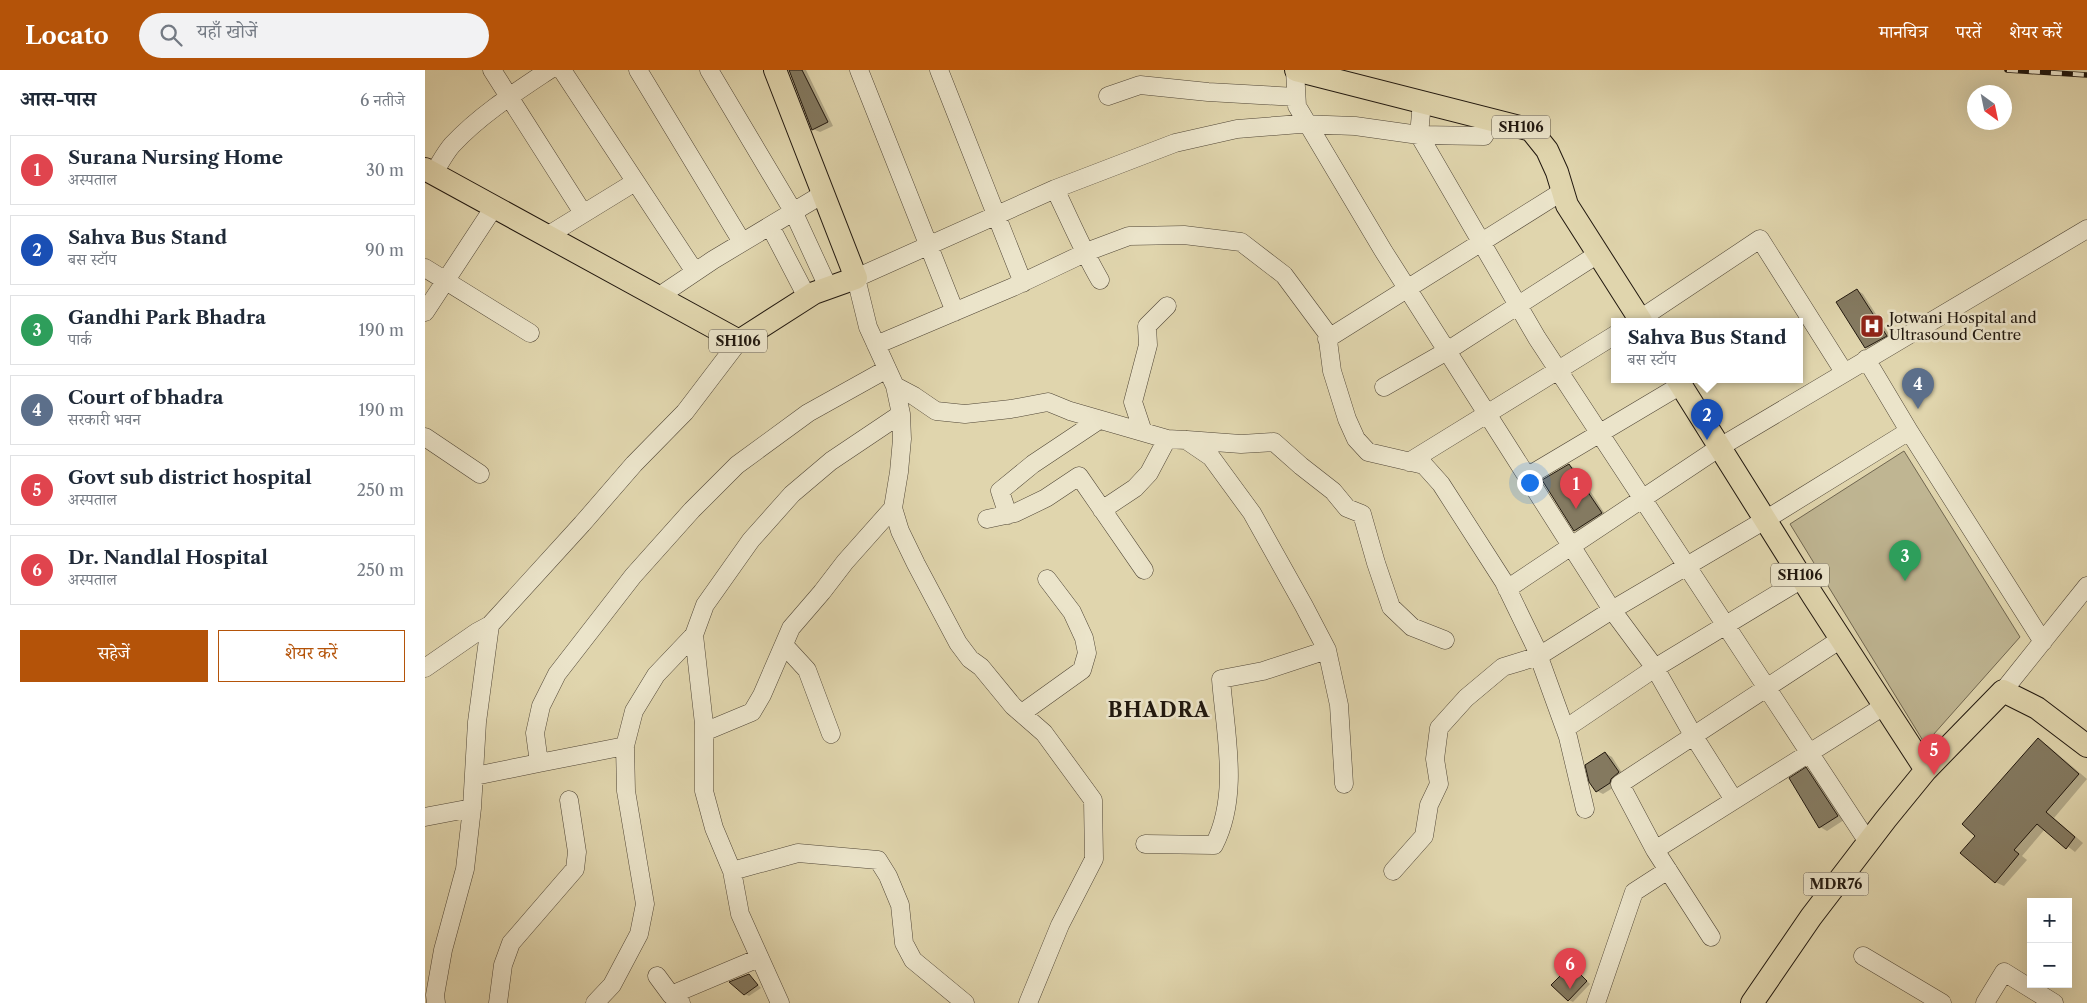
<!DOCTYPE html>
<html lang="hi">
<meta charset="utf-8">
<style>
:root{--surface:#fff;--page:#f2f2f3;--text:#1f2937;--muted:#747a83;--line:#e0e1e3;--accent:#b45309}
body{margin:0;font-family:"Libre Caslon Text","Noto Serif Devanagari",serif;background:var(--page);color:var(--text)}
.controls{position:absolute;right:15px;bottom:15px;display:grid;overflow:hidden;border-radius:0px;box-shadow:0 5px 20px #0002}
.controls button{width:45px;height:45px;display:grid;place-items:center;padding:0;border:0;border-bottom:1px solid var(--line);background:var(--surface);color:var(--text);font:25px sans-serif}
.compass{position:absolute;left:1542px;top:15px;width:45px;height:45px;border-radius:50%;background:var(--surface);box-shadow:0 5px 20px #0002;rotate:147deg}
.you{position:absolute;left:1104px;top:412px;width:18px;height:18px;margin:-12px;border:4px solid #fff;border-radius:50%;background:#1a73e8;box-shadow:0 0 0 8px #1a73e833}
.badge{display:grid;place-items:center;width:32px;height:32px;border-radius:50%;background:var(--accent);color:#fff;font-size:16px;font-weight:700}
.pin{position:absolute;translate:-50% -41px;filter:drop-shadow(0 1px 2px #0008)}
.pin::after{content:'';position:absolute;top:26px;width:18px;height:15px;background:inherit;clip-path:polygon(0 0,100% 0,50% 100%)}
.popup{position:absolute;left:1186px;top:248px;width:192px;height:65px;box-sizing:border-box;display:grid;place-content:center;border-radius:0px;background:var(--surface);filter:drop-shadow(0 1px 4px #0005);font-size:16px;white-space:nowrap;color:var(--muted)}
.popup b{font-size:19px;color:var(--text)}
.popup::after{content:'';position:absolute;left:50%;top:100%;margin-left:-10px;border:10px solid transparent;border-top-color:var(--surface)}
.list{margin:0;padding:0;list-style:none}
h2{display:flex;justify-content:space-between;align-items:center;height:65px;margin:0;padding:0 20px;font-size:21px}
h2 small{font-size:16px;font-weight:400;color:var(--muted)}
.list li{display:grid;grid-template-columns:32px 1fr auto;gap:15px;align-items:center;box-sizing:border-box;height:70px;margin:0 10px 10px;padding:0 10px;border:1px solid var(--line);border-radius:0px}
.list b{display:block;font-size:19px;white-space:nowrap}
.list p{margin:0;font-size:16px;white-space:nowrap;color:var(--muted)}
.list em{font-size:16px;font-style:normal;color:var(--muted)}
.actions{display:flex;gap:10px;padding:15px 20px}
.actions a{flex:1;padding:11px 0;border:1px solid var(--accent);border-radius:0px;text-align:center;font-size:18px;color:var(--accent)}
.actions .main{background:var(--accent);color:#fff}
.icon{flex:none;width:28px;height:28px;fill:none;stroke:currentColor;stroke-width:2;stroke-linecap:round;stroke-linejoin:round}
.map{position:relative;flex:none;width:1662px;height:933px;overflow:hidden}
header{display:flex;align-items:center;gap:30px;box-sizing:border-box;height:70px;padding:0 25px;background:var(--accent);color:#fff}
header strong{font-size:24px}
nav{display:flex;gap:28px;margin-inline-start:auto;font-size:18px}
.search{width:350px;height:45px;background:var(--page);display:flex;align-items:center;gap:12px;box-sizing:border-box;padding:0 18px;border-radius:28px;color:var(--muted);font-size:19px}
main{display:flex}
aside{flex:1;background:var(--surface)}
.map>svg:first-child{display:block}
.green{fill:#bfb592;stroke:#706650}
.shadow{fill:#0003}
.building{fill:#847a61;stroke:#20170e}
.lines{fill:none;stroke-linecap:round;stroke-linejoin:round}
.minor-casing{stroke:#504636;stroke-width:19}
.major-casing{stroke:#20170e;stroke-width:24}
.minor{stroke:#ebe4ca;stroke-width:18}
.major{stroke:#e0d5ad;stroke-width:22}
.rail-casing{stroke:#20170e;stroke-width:5.5}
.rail{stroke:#ebe4ca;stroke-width:4;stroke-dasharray:11;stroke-linecap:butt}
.labels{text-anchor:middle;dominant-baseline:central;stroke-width:5;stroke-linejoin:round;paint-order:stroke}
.shield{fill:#ebe4ca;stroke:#5d5446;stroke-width:1}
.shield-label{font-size:14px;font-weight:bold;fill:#20170e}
.poi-label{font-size:15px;fill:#20170e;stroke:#ebe4ca;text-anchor:start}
.district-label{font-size:20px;font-weight:bold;letter-spacing:1px;fill:#20170e;stroke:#ebe4ca}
</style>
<header>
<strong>Locato</strong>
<div class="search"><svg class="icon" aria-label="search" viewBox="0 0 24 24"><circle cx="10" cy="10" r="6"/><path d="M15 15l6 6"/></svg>यहाँ खोजें</div>
<nav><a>मानचित्र</a><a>परतें</a><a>शेयर करें</a></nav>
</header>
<main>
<aside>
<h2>आस-पास<small>6 नतीजे</small></h2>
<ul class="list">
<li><span class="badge" style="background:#e0444e">1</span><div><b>Surana Nursing Home</b><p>अस्पताल</p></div><em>30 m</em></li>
<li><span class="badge" style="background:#1a4fb4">2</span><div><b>Sahva Bus Stand</b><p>बस स्टॉप</p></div><em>90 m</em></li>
<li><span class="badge" style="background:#2e9e5b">3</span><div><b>Gandhi Park Bhadra</b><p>पार्क</p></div><em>190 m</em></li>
<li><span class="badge" style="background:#5c6f8a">4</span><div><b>Court of bhadra</b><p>सरकारी भवन</p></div><em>190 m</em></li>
<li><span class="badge" style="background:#e0444e">5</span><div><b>Govt sub district hospital</b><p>अस्पताल</p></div><em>250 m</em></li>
<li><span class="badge" style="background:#e0444e">6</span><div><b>Dr. Nandlal Hospital</b><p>अस्पताल</p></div><em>250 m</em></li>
</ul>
<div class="actions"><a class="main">सहेजें</a><a>शेयर करें</a></div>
</aside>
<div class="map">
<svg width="1662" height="933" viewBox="0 0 1662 933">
<rect width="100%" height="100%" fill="#e0d5ad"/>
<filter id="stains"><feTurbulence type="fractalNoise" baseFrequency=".004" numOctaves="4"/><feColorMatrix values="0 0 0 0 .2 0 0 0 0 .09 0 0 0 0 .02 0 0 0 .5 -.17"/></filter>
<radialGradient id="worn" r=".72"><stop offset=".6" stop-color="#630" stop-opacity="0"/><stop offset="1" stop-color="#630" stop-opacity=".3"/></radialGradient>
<path class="green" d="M1479,381l116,186 -95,107 -135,-220z"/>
<path class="shadow" d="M364,0h17l27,56 -13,6 -7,-3z
M1432,220l6,4 29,45 -19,12 -7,-4 -28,-45z
M1144,395l7,4 31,48 -26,17 -6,-4z
M1613,670l9,5 40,34 -33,39 29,25 -8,9 -30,-23 -23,27 5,4 -23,26 -9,-4 -18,-46z
M1180,683l7,4 12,19 -8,10 -13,8 -6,-3z
M1381,699l7,4 31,47 -17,11 -7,-4z
M1150,899l15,15 -17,18 -4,-2z
M324,905l12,13 -12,8 -4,-2z"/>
<path class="building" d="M364,0h13l26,52 -16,8z
M1432,219l30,47 -22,12 -29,-46z
M1144,394l33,49 -28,18 -32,-51z
M1613,668l41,36 -33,38 29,25 -9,12 -29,-25 -23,26 5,4 -24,29 -35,-30 15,-17 -13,-12z
M1180,682l14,20 -8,7 -1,4 -14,9 -7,-10 -4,-17z
M1381,697l32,49 -19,12 -30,-50z
M1146,895l16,16 -19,20 -17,-16z
M324,904l9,11 -14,10 -15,-13z"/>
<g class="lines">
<g class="minor-casing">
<path id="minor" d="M67,0l91,143
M137,0l133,202
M213,0l104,172
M284,0l84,141 35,76
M434,0l96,242
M514,0l84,213
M870,0l2,36 87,146 228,358 43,58 38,67 41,65
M683,26l32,-11 68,7 88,5
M997,32l-3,33 118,203 331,504
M8,104c6,-9 12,-21 19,-29 28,-30 64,-53 97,-75
M630,119c15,31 28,62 45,91
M345,156l37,71
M122,166l88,-54
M0,198l105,65
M233,227l55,-37 110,-66
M0,242l69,-105
M1212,251l123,-82 84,133
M902,269l236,-148
M451,275l137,-58 76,-36 40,-15 55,-1 57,7 43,33 43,58 5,38 15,48 9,20 12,13 56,13 17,19 63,98 31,64 33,91 17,72
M1441,289l43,72 134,211
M470,316l19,10 22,15 29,3 46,-5 37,-7 22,9 97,28 19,1 25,17 41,56 52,93 23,44 12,55 5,79
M959,317l63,-36 151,-97
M718,362l-10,-30 15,-57 -1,-19 20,-20
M0,367l55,37
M762,370l54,4 33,-2 27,24 32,25 14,17 15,6 14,49 15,44 21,20 33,13
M984,392l206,-127
M1103,406l153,-91
M468,438l7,23 16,33 42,79 12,16 11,8 32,39 31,27 49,67 1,59 -34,66 -32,78
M677,440l33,-22 14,-15 18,-34
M583,445l-8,-24 33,-27 66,-44
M562,449l28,-6 31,-15 33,-22 65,94
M1082,519l213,-142 367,-218
M359,575l23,25 24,64
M0,598l52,-36 13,-7
M1578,621l84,-105
M597,643l60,-43 5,-17 -3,-15 -12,-26 -25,-33
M1140,659l90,-61 147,-89
M279,662l48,-20 10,-17 29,-67 31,-36 23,-30 48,-54 6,-36 3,-33 -1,-25 -6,-28 -27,-59 -12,-49 199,-89 120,-46 62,-14 63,-5 55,2 64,9 65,1 9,-16
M114,693l86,-17
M50,706l64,-13 -4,-30 6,-27 16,-32 76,-98 59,-66 45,-45 71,-52 79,-44
M0,747l47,-9
M720,774l69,1c26,-50 11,-113 7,-166l42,-8 64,-21
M1230,780l-35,-66 221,-145
M307,801l66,-18 80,7 10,16 12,29 4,38 9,17 52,43
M968,801l31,-35 5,-31 10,-21 -4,-25 4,-31 27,-30 37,-31 36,-11 73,-46 153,-90 144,-89
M1286,867l-56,-87 229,-144
M1438,886l79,47
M232,906l14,19 10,8
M246,925l88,-37
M11,933l-1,-8 8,-45 22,-81 7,-61 5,-86 13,-97 92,-101 52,-60 51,-52 54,-71
M73,933l5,-38 8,-22 64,-74 2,-17 -8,-52
M170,933l17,-18 27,-51 6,-30 -19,-113 -1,-45 9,-35 22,-36 38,-40
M355,933l-40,-89 -8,-43 -18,-43 -10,-37v-67l-10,-89 11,-30 46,-65 41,-46 39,-33 70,-47
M1171,933l38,-111 34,-22
M1560,933l19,-31 50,31"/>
</g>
<g class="major-casing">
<path id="major" d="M871,0l235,60 16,20 10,22 10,33 74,116
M0,99l314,172 75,-48 42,-15 -81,-208
M1252,309l136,217 113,174
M1327,933l59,-86 75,-98 40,-49 77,-79 34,17 50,38"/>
</g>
<use href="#minor" class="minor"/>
<use href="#major" class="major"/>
<g class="rail-casing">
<path id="rail" d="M1582,0l80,5"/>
</g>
<use href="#rail" class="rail"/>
</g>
<defs>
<g id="hospital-square" transform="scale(1.25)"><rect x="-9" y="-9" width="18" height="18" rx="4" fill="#8f2418" stroke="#ebe4ca"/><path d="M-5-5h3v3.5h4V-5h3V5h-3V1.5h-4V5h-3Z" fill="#fff"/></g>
</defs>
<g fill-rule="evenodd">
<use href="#hospital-square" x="1447" y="256"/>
</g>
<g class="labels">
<g class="shield">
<rect x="1067" y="45.5" width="58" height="23" rx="4"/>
<rect x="284" y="259.5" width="58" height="23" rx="4"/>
<rect x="1346" y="493.5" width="58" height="23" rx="4"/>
<rect x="1378.5" y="802.5" width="65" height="23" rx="4"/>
</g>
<g class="shield-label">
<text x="1096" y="57">SH106</text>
<text x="313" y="271">SH106</text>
<text x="1375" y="505">SH106</text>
<text x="1411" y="814">MDR76</text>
</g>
<g class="poi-label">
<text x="1464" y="247">Jotwani Hospital and<tspan x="1464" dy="17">Ultrasound Centre</tspan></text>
</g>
<g class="district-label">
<text x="734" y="640">BHADRA</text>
</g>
</g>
<rect width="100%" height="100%" filter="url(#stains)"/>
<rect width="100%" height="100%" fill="url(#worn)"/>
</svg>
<div class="controls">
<button>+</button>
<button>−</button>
</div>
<svg class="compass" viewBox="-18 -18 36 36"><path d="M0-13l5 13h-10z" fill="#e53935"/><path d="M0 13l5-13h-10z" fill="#747a83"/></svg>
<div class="you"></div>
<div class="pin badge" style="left:1151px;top:439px;background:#e0444e">1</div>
<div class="pin badge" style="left:1282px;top:370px;background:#1a4fb4">2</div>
<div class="popup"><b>Sahva Bus Stand</b>बस स्टॉप</div>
<div class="pin badge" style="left:1480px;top:511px;background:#2e9e5b">3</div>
<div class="pin badge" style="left:1493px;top:339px;background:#5c6f8a">4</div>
<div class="pin badge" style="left:1509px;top:705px;background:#e0444e">5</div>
<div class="pin badge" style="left:1145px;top:919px;background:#e0444e">6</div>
</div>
</main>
